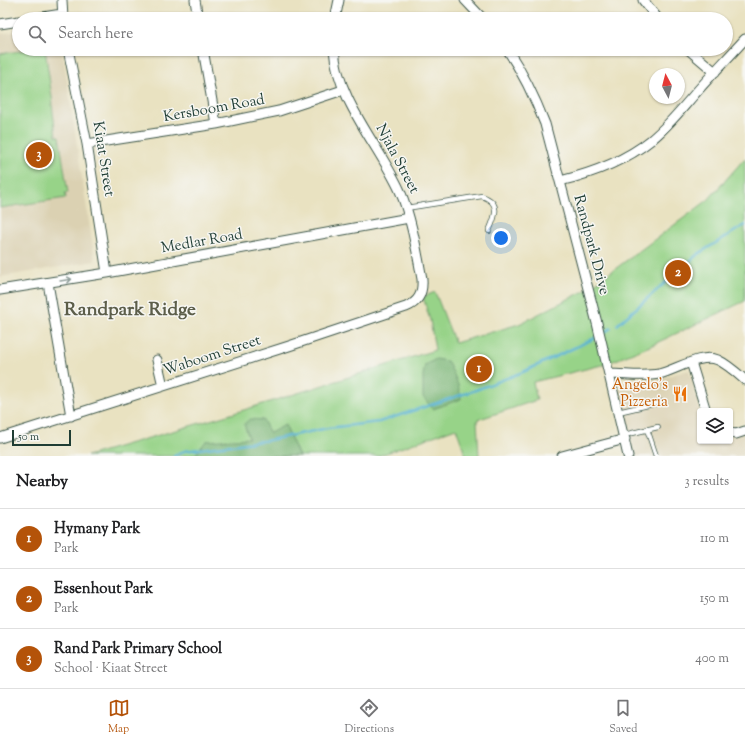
<!DOCTYPE html>
<meta charset="utf-8">
<style>
:root{--surface:#fff;--page:#f2f2f2;--text:#202124;--muted:#757577;--line:#e0e0e0;--accent:#b45309}
body{margin:0;font-family:"Sorts Mill Goudy",serif;background:var(--page);color:var(--text)}
.controls{position:absolute;right:12px;bottom:12px;display:grid;overflow:hidden;border-radius:4px;box-shadow:0 1px 3px #0004}
.controls button{width:36px;height:36px;display:grid;place-items:center;padding:0;border:0;border-bottom:1px solid var(--line);background:var(--surface);color:var(--text);font:20px sans-serif}
.compass{position:absolute;left:649px;top:68px;width:36px;height:36px;border-radius:50%;background:var(--surface);box-shadow:0 1px 3px #0004;rotate:353deg}
.scale{position:absolute;left:12px;bottom:10px;width:59px;box-sizing:border-box;padding-left:4px;border:2px solid #1f3d34;border-top:0;font-size:11px;line-height:14px;white-space:nowrap;color:#1f3d34;-webkit-text-stroke:3px #f6f6f2;paint-order:stroke}
.you{position:absolute;left:501px;top:238px;width:14px;height:14px;margin:-10px;border:3px solid #fff;border-radius:50%;background:#1a73e8;box-shadow:0 0 0 6px #1a73e833}
.badge{display:grid;place-items:center;width:26px;height:26px;border-radius:50%;background:var(--accent);color:#fff;font-size:13px;font-weight:700}
.pin{position:absolute;translate:-50% -50%;border:2px solid #fff;box-shadow:0 1px 4px #0006}
.list{margin:0;padding:0;list-style:none}
h2{display:flex;justify-content:space-between;align-items:center;height:52px;margin:0;padding:0 16px;font-size:17px}
h2 small{font-size:13px;font-weight:400;color:var(--muted)}
.list li{display:grid;grid-template-columns:26px 1fr auto;gap:12px;align-items:center;box-sizing:border-box;height:60px;padding:0 16px;border-top:1px solid var(--line)}
.list b{display:block;font-size:15px;white-space:nowrap}
.list p{margin:0;font-size:13px;white-space:nowrap;color:var(--muted)}
.list em{font-size:13px;font-style:normal;color:var(--muted)}
.icon{flex:none;width:22px;height:22px;fill:none;stroke:currentColor;stroke-width:2;stroke-linecap:round;stroke-linejoin:round}
.map{position:relative;flex:none;width:745px;height:456px;overflow:hidden}
.search{position:absolute;background:var(--surface);box-shadow:0 1px 3px #0004;left:12px;right:12px;top:12px;height:44px;display:flex;align-items:center;gap:10px;box-sizing:border-box;padding:0 14px;border-radius:22px;color:var(--muted);font-size:15px}
.sheet{height:232px;background:var(--surface)}
nav{display:flex;justify-content:space-around;align-items:center;box-sizing:border-box;height:56px;border-top:1px solid var(--line);background:var(--surface);font-size:11px;color:var(--muted)}
nav a{display:grid;justify-items:center;gap:2px}
nav .on{color:var(--accent)}
.map>svg:first-child{display:block}
.built{fill:#dbd1b2}
.green{fill:#97d388;stroke:#5b885e}
.forest{fill:#79b574;stroke:#4c7954}
.lines{fill:none;stroke-linecap:round;stroke-linejoin:round}
.stream{stroke:#53b1d1;stroke-width:2.5}
.service-casing{stroke:#3d5649;stroke-width:6}
.minor-casing{stroke:#3d5649;stroke-width:11}
.service{stroke:#fff;stroke-width:4.5}
.minor{stroke:#fff;stroke-width:9}
.oneway{stroke:#8f9e9a}
.labels{text-anchor:middle;dominant-baseline:central;stroke-width:3;stroke-linejoin:round;paint-order:stroke}
.street-label{font-size:15px;fill:#1f3d34;stroke:#f6f6f2}
.food-label{font-size:15px;fill:#c56008;stroke:#f6f6f2;text-anchor:end}
.district-label{font-size:19px;font-weight:bold;fill:#5c5e4a;stroke:#f6f6f2}
</style>
<div class="map">
<svg width="745" height="456" viewBox="0 0 745 456">
<rect width="100%" height="100%" fill="#f6f6f2"/>
<filter id="ink" filterUnits="userSpaceOnUse"><feTurbulence type="fractalNoise" baseFrequency=".025" numOctaves="2"/><feDisplacementMap in="SourceGraphic" scale="8" xChannelSelector="R" yChannelSelector="G"/><feConvolveMatrix kernelMatrix="1 2 1 2 8 2 1 2 1" color-interpolation-filters="sRGB"/></filter>
<filter id="wash" filterUnits="userSpaceOnUse"><feTurbulence type="fractalNoise" baseFrequency=".012" numOctaves="4" result="noise"/><feDisplacementMap in="SourceGraphic" scale="16" xChannelSelector="R" yChannelSelector="G"/><feGaussianBlur stdDeviation="0.9" result="paint"/><feColorMatrix in="noise" values="0 0 0 0 0 0 0 0 0 0 0 0 0 0 0 0 0 1.4 0 .05"/><feComposite in="paint" operator="in"/></filter>
<g filter="url(#wash)">
<rect width="100%" height="100%" fill="#e9e2c1"/>
<path class="built" d="M19,31v18h43l33,212 -95,16v-243z
M689,370l11,41v30h30v-5l15,-3v23h-110l-16,-66z"/>
<path class="green" d="M34,49h11l8,55h-1l4,32h3l9,57h-3l1,5 -66,10v-154z
M745,158v143l-95,45 -44,18 -73,18 4,18 -60,20 2,36h-13l-10,-28 -78,28h-291l144,-42 204,-64 -5,-30 -7,-23 12,-5 20,51 64,-19 69,-35 120,-89z"/>
<path class="forest" d="M436,359l11,2c7,13 12,23 14,38l-28,10 -10,-12v-22l2,-10z
M250,419l13,1 7,13 15,-8 14,31h-111l7,-1 11,-14 43,-3 -5,-14z"/>
<g class="lines">
<path class="stream" d="M617,325l81,-71 47,-29
M602,334l9,-6
M174,456l10,-5 86,-11 58,-12 51,-6 94,-31 50,-19 74,-35"/>
</g>
</g>
<g filter="url(#ink)">
<g class="lines">
<g class="service-casing">
<path id="service" d="M406,208l76,-12c20,7 13,21 7,35
M618,412l43,-10
M647,429l9,27
M624,435l34,-8"/>
</g>
<g class="minor-casing">
<path id="minor" d="M62,0l1,19
M195,0l3,19
M465,0l18,19
M643,0l15,19
M30,19l32,-5
M335,19l4,-19
M0,24l19,-3
M68,49l19,95 20,129
M203,49l13,75
M507,49c16,24 28,49 38,75l52,199 31,133
M688,49l27,23
M87,144l129,-20 63,-13 64,-21
M560,181c33,-8 65,-20 91,-41 16,-13 29,-29 42,-44 17,-20 35,-38 52,-57
M48,283l23,133
M0,290l107,-17 302,-55
M157,360l6,26
M691,362l15,49
M609,374c16,0 34,3 50,0 17,-4 42,-21 59,-14 9,4 19,13 27,20
M730,433l6,1 9,-3
M0,438l289,-92 117,-39c13,-5 17,-14 16,-28 -5,-27 -11,-63 -22,-88 -21,-46 -63,-91 -66,-142
M562,456l63,-17"/>
</g>
<use href="#service" class="service"/>
<use href="#minor" class="minor"/>
</g>
<defs><path id="oneway-shaft" d="M-6 0H5M1.5-3L5.5 0L1.5 3" fill="none" stroke-width="1.6" stroke-linecap="round" stroke-linejoin="round"/></defs>
<use class="oneway" href="#oneway-shaft" transform="translate(66 280) rotate(-9)"/>
</g>
<defs>
<g id="restaurant-bare" transform="scale(1.2)"><path d="M-5-6h1v4h1v-4h1v4h1v-4h1v5L-1.5 .5V6h-2V.5L-5-1ZM5-6V6H3V1.5H1.5Q1.5-4 5-6Z" fill="#e8710a" stroke="#f6f6f2" stroke-width="2.5" paint-order="stroke"/></g>
</defs>
<g fill-rule="evenodd">
<use href="#restaurant-bare" x="680" y="394"/>
</g>
<g class="labels">
<g class="street-label">
<text transform="translate(214 109) rotate(-10)">Kersboom Road</text>
<text transform="translate(103 159) rotate(81)">Kiaat Street</text>
<text transform="translate(397 159) rotate(62)">Njala Street</text>
<text transform="translate(202 242) rotate(-10)">Medlar Road</text>
<text transform="translate(591 245) rotate(75)">Randpark Drive</text>
<text transform="translate(212 356) rotate(-18)">Waboom Street</text>
</g>
<g class="food-label">
<text x="668" y="385">Angelo's<tspan x="668" dy="17">Pizzeria</tspan></text>
</g>
<g class="district-label">
<text x="130" y="310">Randpark Ridge</text>
</g>
</g>
</svg>
<div class="controls">
<button><svg class="icon" aria-label="layers" viewBox="0 0 24 24"><path d="M12 4l9 5-9 5-9-5zM3 14l9 5 9-5"/></svg></button>
</div>
<svg class="compass" viewBox="-18 -18 36 36"><path d="M0-13l5 13h-10z" fill="#e53935"/><path d="M0 13l5-13h-10z" fill="#757577"/></svg>
<div class="scale">50 m</div>
<div class="you"></div>
<div class="pin badge" style="left:479px;top:369px">1</div>
<div class="pin badge" style="left:678px;top:273px">2</div>
<div class="pin badge" style="left:39px;top:155px">3</div>
<div class="search"><svg class="icon" aria-label="search" viewBox="0 0 24 24"><circle cx="10" cy="10" r="6"/><path d="M15 15l6 6"/></svg>Search here</div>
</div>
<section class="sheet">
<h2>Nearby<small>3 results</small></h2>
<ul class="list">
<li><span class="badge">1</span><div><b>Hymany Park</b><p>Park</p></div><em>110 m</em></li>
<li><span class="badge">2</span><div><b>Essenhout Park</b><p>Park</p></div><em>150 m</em></li>
<li><span class="badge">3</span><div><b>Rand Park Primary School</b><p>School · Kiaat Street</p></div><em>400 m</em></li>
</ul>
</section>
<nav>
<a class="on"><svg class="icon" aria-label="map" viewBox="0 0 24 24"><path d="M3 6l6-2 6 2 6-2v14l-6 2-6-2-6 2zM9 4v14M15 6v14"/></svg>Map</a>
<a><svg class="icon" aria-label="directions" viewBox="0 0 24 24"><path d="M12 3l9 9-9 9-9-9zM9 14v-3h6M13 9l2 2-2 2"/></svg>Directions</a>
<a><svg class="icon" aria-label="saved" viewBox="0 0 24 24"><path d="M7 4h10v16l-5-4-5 4z"/></svg>Saved</a>
</nav>
